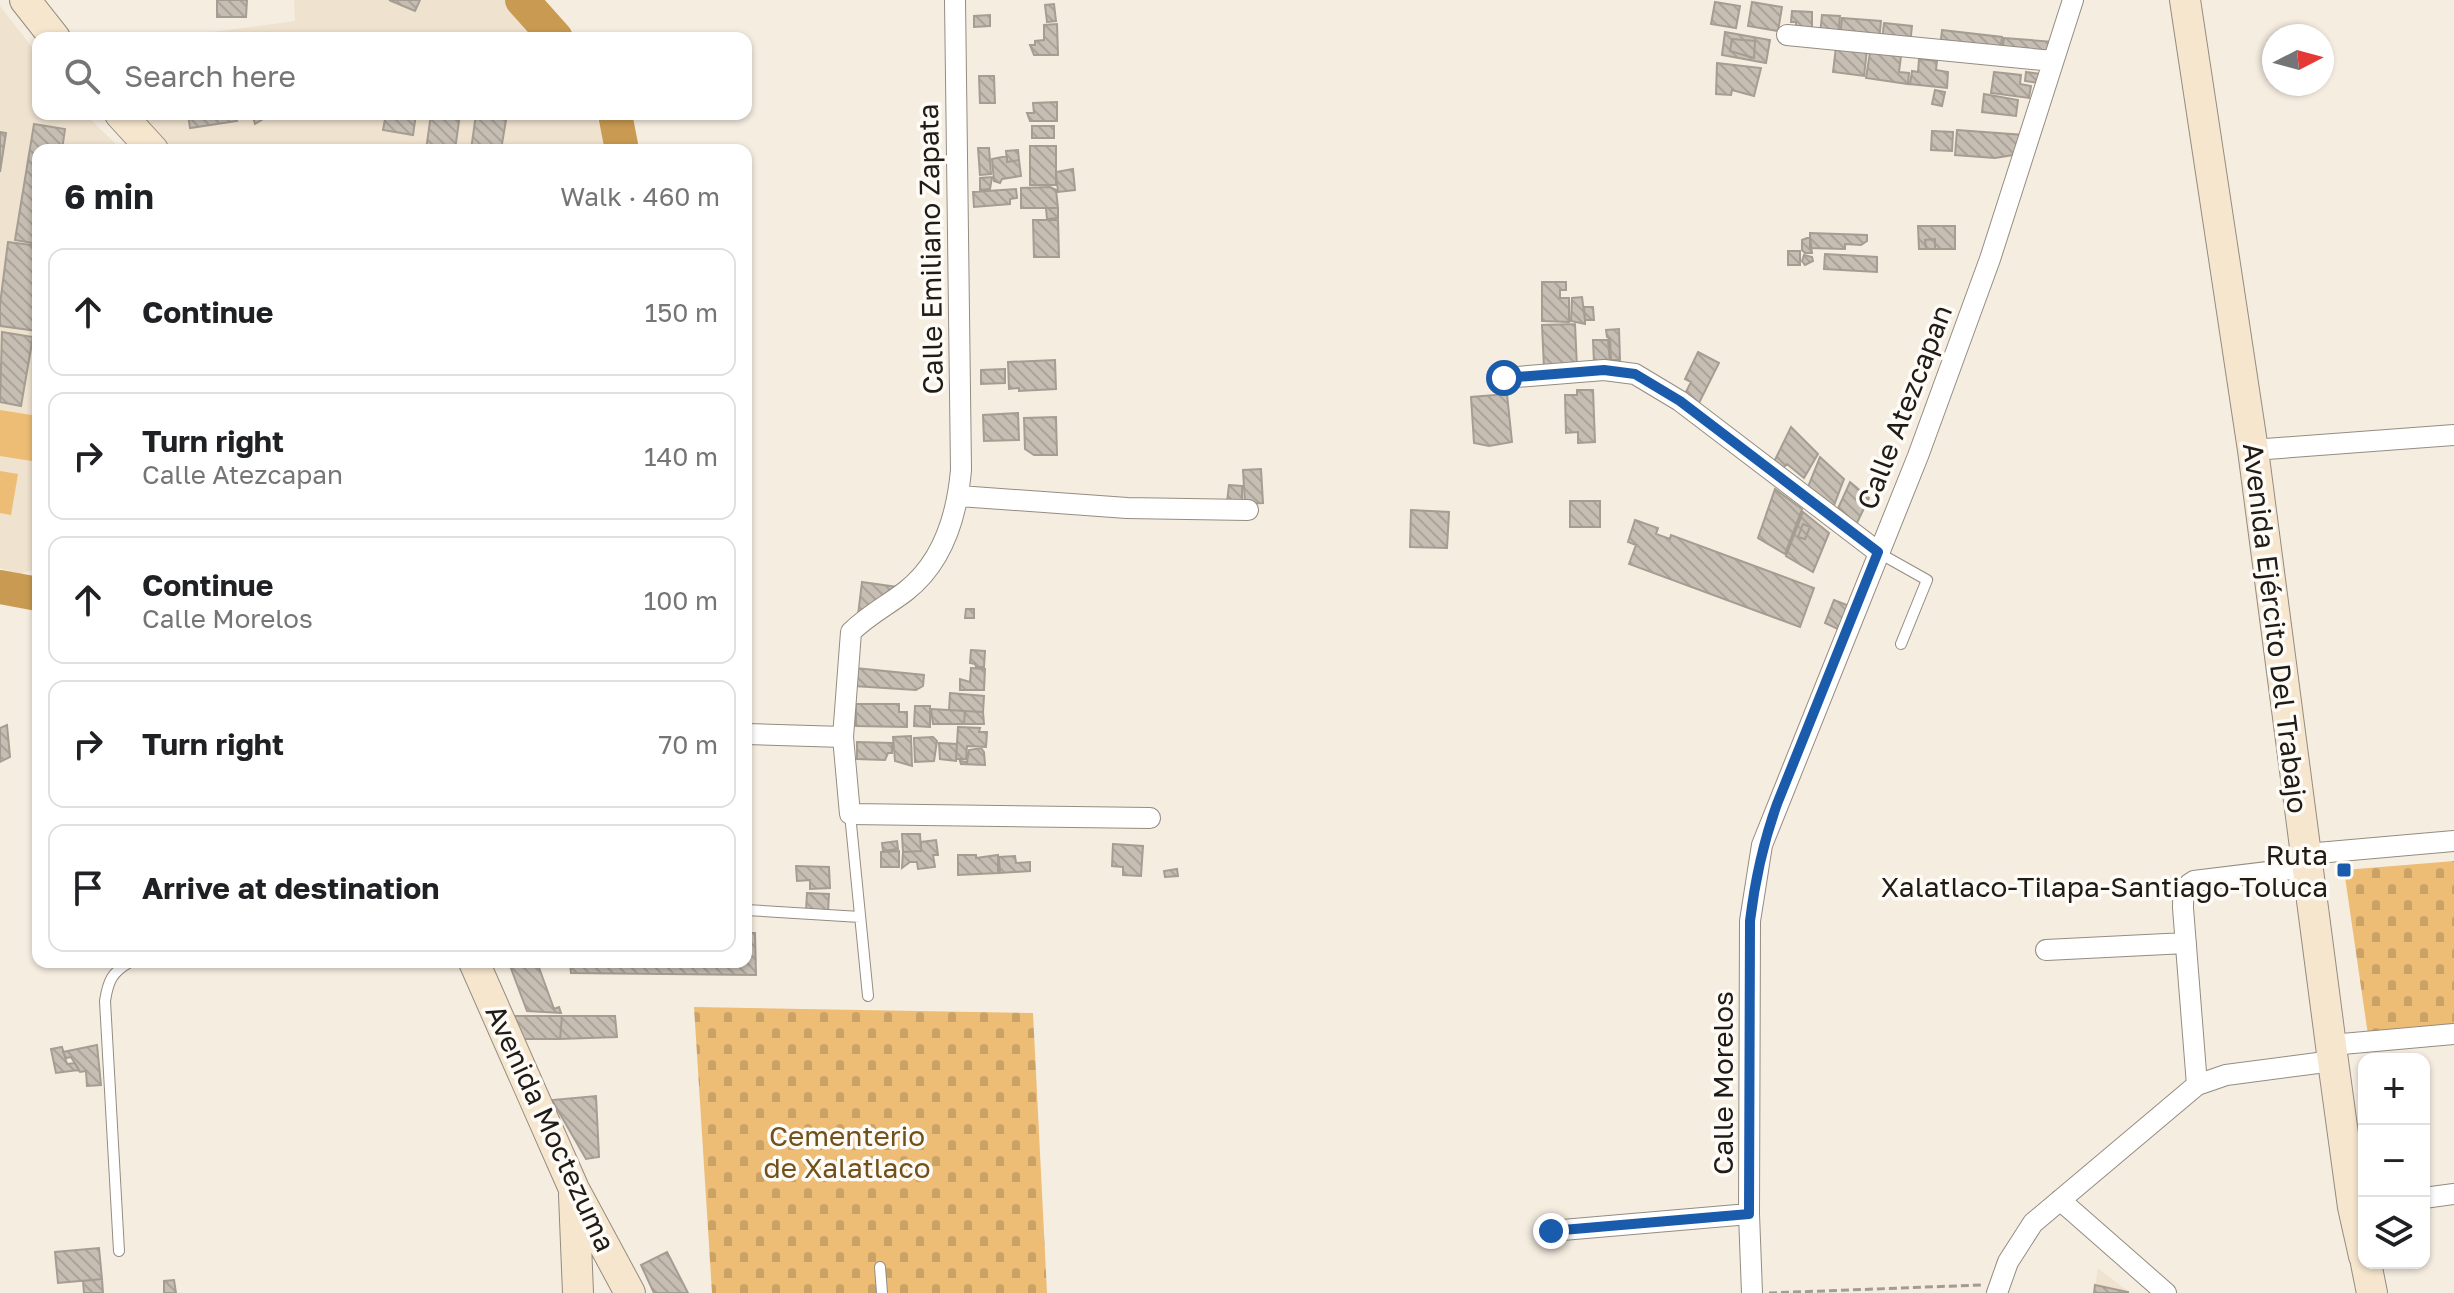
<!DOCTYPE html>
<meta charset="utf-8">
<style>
:root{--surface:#fff;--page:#f6f6f6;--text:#202124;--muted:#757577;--line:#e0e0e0}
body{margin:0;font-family:"Golos Text",sans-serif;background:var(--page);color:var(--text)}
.controls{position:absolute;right:24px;bottom:24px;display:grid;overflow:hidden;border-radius:16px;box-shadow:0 2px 6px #0004}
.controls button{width:72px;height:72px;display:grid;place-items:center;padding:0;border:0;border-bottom:2px solid var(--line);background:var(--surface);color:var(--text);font:40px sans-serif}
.compass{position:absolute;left:2262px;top:24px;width:72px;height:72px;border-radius:50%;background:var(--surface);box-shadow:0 2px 6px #0004;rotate:84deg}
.stop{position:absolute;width:24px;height:24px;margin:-18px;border:6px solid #1a5bac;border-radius:50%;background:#fff}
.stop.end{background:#1a5bac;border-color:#fff;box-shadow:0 2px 8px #0008}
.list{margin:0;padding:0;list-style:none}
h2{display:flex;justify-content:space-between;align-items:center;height:104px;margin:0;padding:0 32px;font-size:34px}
h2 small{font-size:26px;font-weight:400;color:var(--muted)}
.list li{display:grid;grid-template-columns:52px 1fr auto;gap:24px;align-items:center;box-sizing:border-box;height:128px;margin:0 16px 16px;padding:0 16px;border:2px solid var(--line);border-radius:16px}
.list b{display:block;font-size:30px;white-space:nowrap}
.list p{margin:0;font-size:26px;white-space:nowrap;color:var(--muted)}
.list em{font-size:26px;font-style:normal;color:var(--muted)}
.icon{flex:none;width:44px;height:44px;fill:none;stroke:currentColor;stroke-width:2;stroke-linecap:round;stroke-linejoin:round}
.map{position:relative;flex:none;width:2454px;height:1293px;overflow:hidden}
.search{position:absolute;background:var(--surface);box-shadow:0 2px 6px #0004;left:32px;top:32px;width:720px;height:88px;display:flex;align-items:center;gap:20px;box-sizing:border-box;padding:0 28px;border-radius:16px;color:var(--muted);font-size:30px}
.panel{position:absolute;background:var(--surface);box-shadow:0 2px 6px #0004;left:32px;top:144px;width:720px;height:824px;border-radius:16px}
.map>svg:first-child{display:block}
.built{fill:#efe2cf}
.grass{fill:#edbd76}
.cemetery{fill:url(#cemetery-stones)}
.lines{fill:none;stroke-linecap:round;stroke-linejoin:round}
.river{stroke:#c99a51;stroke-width:34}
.building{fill:url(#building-back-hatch);stroke:#a59d92;stroke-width:2}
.lane-casing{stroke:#948c81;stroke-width:12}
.street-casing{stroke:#948c81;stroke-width:22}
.secondary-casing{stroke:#948c81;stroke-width:32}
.path{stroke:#a39c93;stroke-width:3;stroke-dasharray:8 4;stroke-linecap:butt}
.lane{stroke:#fff;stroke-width:10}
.street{stroke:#fff;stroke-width:20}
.secondary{stroke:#f6e6ce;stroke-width:30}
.route{stroke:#1a5bac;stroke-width:10}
.poi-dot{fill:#1a5bac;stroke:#fffbf7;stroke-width:3}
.labels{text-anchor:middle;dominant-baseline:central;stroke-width:7;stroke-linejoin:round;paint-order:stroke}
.street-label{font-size:28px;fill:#1f1c18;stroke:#fffbf7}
.poi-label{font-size:28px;fill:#1f1c18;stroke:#fffbf7;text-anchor:end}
.park-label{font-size:28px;fill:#71501a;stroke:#fffbf7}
</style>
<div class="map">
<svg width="2454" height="1293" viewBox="0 0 2454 1293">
<defs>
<pattern id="cemetery-stones" width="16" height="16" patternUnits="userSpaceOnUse" patternTransform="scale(2)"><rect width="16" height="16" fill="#edbd76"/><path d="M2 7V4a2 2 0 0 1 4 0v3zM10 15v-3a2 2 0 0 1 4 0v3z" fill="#cba265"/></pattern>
<pattern id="building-back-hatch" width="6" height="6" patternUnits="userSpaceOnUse" patternTransform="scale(2)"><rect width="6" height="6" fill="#c6beb3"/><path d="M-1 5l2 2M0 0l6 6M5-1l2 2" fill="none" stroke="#aaa399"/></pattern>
</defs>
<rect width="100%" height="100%" fill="#f6ede1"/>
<path class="built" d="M294,0h211l35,38h-373l128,-17z
M0,6l38,49v59h47l37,36h-84v418l-17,6 -21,-6z
M136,114h459l14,36h-438l-21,-18z
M2098,1268l32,25h-36z"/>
<path class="grass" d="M0,410l38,6v46l-38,-6z
M0,471l18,3 -7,41 -11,-2z"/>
<path class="cemetery" d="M2454,861v173l-85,8 -25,-172z
M694,1007l339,6 14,280h-335z"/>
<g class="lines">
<path class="river" d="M522,0l34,38
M615,114l7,36
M0,587l38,7"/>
</g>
<path class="building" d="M217,0h30l-1,17h-29z
M389,0h31l-5,11z
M1715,2l25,4 -4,22 -25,-4z
M1752,2l30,5 -4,24 -30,-5z
M1054,4l2,17 -9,1 -2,-17z
M1792,11l20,1v22l-16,-1v-11h-5z
M990,15v11l-16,1v-11z
M1822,15l18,1 -2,21 -18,-2z
M1842,18l39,3 -2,20 -39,-4z
M1884,23l28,3 -2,18 -28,-3z
M1057,24l1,31h-24l-4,-10h5v-4l9,-1v-15z
M1942,30l60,7 -2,16 -60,-5z
M1725,32l45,8 -4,23 -44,-8z
M2004,38l51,4 -10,15 -43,-5z
M1732,39l23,2 -1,17 -24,-7z
M1836,47l31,3 -3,26 -31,-4z
M1870,52l31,4 -2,16 10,1 -1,11 -42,-6z
M1919,59l18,2 -1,9 12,2 -1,16 -37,-4 2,-13 6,1z
M1717,63l44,5 -7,28 -22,-6 -1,5 -15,-1z
M1994,72l27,3 -1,9 11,2 -2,12 -38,-5z
M2026,72l15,2 -2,9 -14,-2z
M979,76h15l1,27h-15z
M1935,90l10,2 -3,14 -10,-2z
M1984,94l34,6 -2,16 -34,-4z
M1057,102v19h-27l-3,-8h7l-1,-10z
M188,114h48l1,7 -47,7z
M252,114h19l-16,10z
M386,114h30l-3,21 -30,-5z
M431,114h29l-5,36h-29z
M476,114h31l-6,36h-30z
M34,124l31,5 -3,21h-24v94l-23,-4z
M1032,126h22v12h-22z
M1957,130l67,5 -5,19 -24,4 -40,-3z
M1932,131l21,1 -1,19 -21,-1z
M0,132l6,1 -6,39z
M1030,146h26v39h-26z
M978,148h11l2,26 -11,1z
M1018,150l1,10 -12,2 -1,-11z
M1007,156v6l12,-2 2,16 -19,3 -2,4 -6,-2 -2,-22z
M1073,169l2,21 -17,2 -2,-20z
M992,177l-2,12 -10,1v-12z
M1050,187l6,3 2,18h-37v-20z
M1016,189l1,9 -7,1v5l-36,3 -1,-15z
M1046,208h12v10l-11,1z
M1033,220h25l1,37h-25z
M1918,226h37v23h-36z
M1810,233l57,2v6l-6,4 -16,-1v5l-35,-1z
M1810,237l2,16h-7l-3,-3v-10z
M1935,239v10h-9l-1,-9z
M8,242l30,4v85l-38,-5v-22z
M1788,251h12v14h-12z
M1825,254l52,3v15l-53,-3z
M1804,255l8,2 1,4 -8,4 -3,-4z
M1542,282h24v8h-6v8h9v24l-27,-1z
M1582,297l3,23v4l-14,-3 1,-23z
M1584,307h9l1,13h-9z
M1575,324l2,43 -33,1 -2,-43z
M1619,329l1,31h-9l-1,-21 -3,-2 -1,-7z
M2,332l31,5 -12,69 -21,-4z
M1593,340h15l2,23h-16z
M1698,352l21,11 -21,42 -15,-7 8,-16 -6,-3z
M1055,360l1,29 -37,2v-3l-10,1 -1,-27z
M1005,369v14l-24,1v-14z
M1577,390h16l2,52 -17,1v-11l-12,1 -1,-38h12z
M1507,394l5,48 -23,4 -15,-3 -3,-46z
M1018,413l1,27 -35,1 -1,-26z
M1056,417l1,38h-23l-9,-6 -1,-31z
M1791,427l27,27 -14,24 -17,-14 -5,5 -8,-7z
M1820,457l24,22 -11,29 -25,-21z
M1261,469l2,34 -18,1 -2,-34z
M1850,482l19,16 -15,31 -19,-14z
M1229,485l13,1v16h-15z
M1775,489l27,20 -17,45 -27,-16z
M1570,501h30v26h-30z
M1411,510l38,2 -2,36 -37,-1z
M1803,512l26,21 -16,39 -27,-16z
M1635,520l23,8 -2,6 14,5 1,-4 143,53 -14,39 -171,-63 7,-19 -8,-3z
M1803,524l7,3 -5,12 -7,-2z
M862,582l35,5 -39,28z
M1834,600l18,7 -10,24 -17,-8z
M966,609h8v9h-9z
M971,650l14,1 -1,16h-8l-1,-3 -5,-1z
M855,668l69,7 -1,11 -7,4 -62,-4z
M971,668l14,1 -1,21h-24v-11l10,3z
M950,693l34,3 -1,16 -34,-2z
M856,704h43v8h8v15l-51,-1z
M915,706h15v21l-16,-1z
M931,709l34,2 -1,13h-31z
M965,711l18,1 1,12h-20z
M7,725l3,32 -10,5v-34z
M958,727l22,1 -1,4h8l-1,15 -19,-1 -1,13h-10z
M911,736l1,30 -17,-5 -2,-24z
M933,737l4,4 -3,20 -19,1 -1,-24z
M857,742l35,1v10h-4l-3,7 -28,-1z
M939,743l18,1 -1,17 -16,-2z
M981,748l3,4 1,13 -24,-1 -1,-3 7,1 2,-12z
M902,834h18l1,17 -18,1z
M936,840l2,15h-5l2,12 -17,2 -1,-7h-7l-8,6 1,-16 18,-1v-9z
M897,841l1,8 -15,2 -1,-8z
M1113,844l30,2 -2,30 -18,-1v-8l-11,-1z
M899,851v16h-18v-15z
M958,855h18v3l22,-3v18l-40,2z
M1015,856l1,7 14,-1v9l-30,2 -1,-16z
M796,866l33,1 1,21 -20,1v-9l-13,1z
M1177,869l1,7 -13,1 -1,-6z
M807,893l22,1 -1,18 -22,-1z
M746,933h9l1,42 -185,-2 -1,-11h176z
M537,962l17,47 5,-2 2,6 -34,-2 -18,-48z
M511,1016h51l-2,23h-37z
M562,1016h53l2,21 -57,2z
M97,1045l4,40 -14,1 -1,-15 -6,1 -9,-15 -5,1 -3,-6z
M62,1047l5,17 8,-1 4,7 -23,3 -5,-24z
M596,1096l3,61 -13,2 -34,-59z
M99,1248l3,31 -44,4 -3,-31z
M667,1252l21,41h-34l-13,-28z
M102,1279l1,14h-19l-1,-12z
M174,1280l2,13h-12v-12z
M2095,1285l33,7v1h-34z"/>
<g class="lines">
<g class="lane-casing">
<path id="lane" d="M1879,553l48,27 -26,64
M850,814l18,182
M746,910l114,7
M119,1251l-14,-250c3,-20 7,-29 25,-39
M880,1267l2,26"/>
</g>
<g class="street-casing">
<path id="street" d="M955,0l6,470c-4,45 -18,92 -55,121 -18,14 -38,24 -55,41l-8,105 7,77 300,4
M1787,35l266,26
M1504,378l100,-8 31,4 45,27 198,151
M2253,450l201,-15
M959,496l168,12 121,2
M746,734l97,3
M2306,854l148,-13
M2046,950l140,-7
M2331,1045l123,-11
M2197,1085l-14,-177c0,-13 0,-21 11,-27l114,-14
M2424,1198l30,-4
M2060,1200l106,93
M1551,1231l198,-17
M1752,1293l-3,-79 1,-293 12,-76 156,-389 72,-197 83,-259
M1997,1293l11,-31 25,-39 164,-138 29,-10 107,-14"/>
</g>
<g class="secondary-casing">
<path id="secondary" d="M25,0l30,38
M2185,0l68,450 80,611 20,146 11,49
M120,114l33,36
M474,962l100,227 56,104
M574,1195l4,98
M2366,1263l6,30"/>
</g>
<path class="path" d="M1769,1293l212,-8"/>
<use href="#lane" class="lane"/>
<use href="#street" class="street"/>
<use href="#secondary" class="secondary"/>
</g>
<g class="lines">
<path class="route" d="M1504,378l100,-8 31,4 45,27 198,151 -101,252c-14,39 -22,76 -27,117l-1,293 -198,17"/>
</g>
<rect class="poi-dot" x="2336" y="862" width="16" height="16" rx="4"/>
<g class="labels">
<g class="street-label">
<text transform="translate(930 249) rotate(-91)">Calle Emiliano Zapata</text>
<text transform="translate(1904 407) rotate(-69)">Calle Atezcapan</text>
<text transform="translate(2276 628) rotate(83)">Avenida Ejército Del Trabajo</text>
<text transform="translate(1722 1083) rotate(-90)">Calle Morelos</text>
<text transform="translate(551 1128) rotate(65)">Avenida Moctezuma</text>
</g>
<g class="poi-label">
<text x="2328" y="854">Ruta<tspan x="2328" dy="32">Xalatlaco-Tilapa-Santiago-Toluca</tspan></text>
</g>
<g class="park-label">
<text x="847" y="1135">Cementerio<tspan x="847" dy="32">de Xalatlaco</tspan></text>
</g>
</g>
</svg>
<div class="controls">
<button>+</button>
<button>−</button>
<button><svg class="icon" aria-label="layers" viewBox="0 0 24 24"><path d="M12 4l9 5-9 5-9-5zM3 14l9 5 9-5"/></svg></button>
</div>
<svg class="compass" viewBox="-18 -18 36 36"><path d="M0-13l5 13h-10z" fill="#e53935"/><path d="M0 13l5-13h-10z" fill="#757577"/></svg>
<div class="stop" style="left:1504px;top:378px"></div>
<div class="stop end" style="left:1551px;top:1231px"></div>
<div class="search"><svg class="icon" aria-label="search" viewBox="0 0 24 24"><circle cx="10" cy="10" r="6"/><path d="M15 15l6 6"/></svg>Search here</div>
<section class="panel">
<h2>6 min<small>Walk · 460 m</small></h2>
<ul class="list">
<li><svg class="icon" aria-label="ahead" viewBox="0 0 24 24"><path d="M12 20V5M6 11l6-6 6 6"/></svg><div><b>Continue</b></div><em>150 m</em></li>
<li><svg class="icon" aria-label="right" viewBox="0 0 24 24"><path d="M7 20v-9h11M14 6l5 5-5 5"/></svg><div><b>Turn right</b><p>Calle Atezcapan</p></div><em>140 m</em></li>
<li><svg class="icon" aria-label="ahead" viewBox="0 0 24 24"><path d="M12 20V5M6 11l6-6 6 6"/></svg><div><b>Continue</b><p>Calle Morelos</p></div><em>100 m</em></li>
<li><svg class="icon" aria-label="right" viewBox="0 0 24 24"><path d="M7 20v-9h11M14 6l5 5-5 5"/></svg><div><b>Turn right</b></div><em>70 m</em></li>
<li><svg class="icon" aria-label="arrive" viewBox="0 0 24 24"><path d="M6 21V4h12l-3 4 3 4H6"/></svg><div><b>Arrive at destination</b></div></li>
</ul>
</section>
</div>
